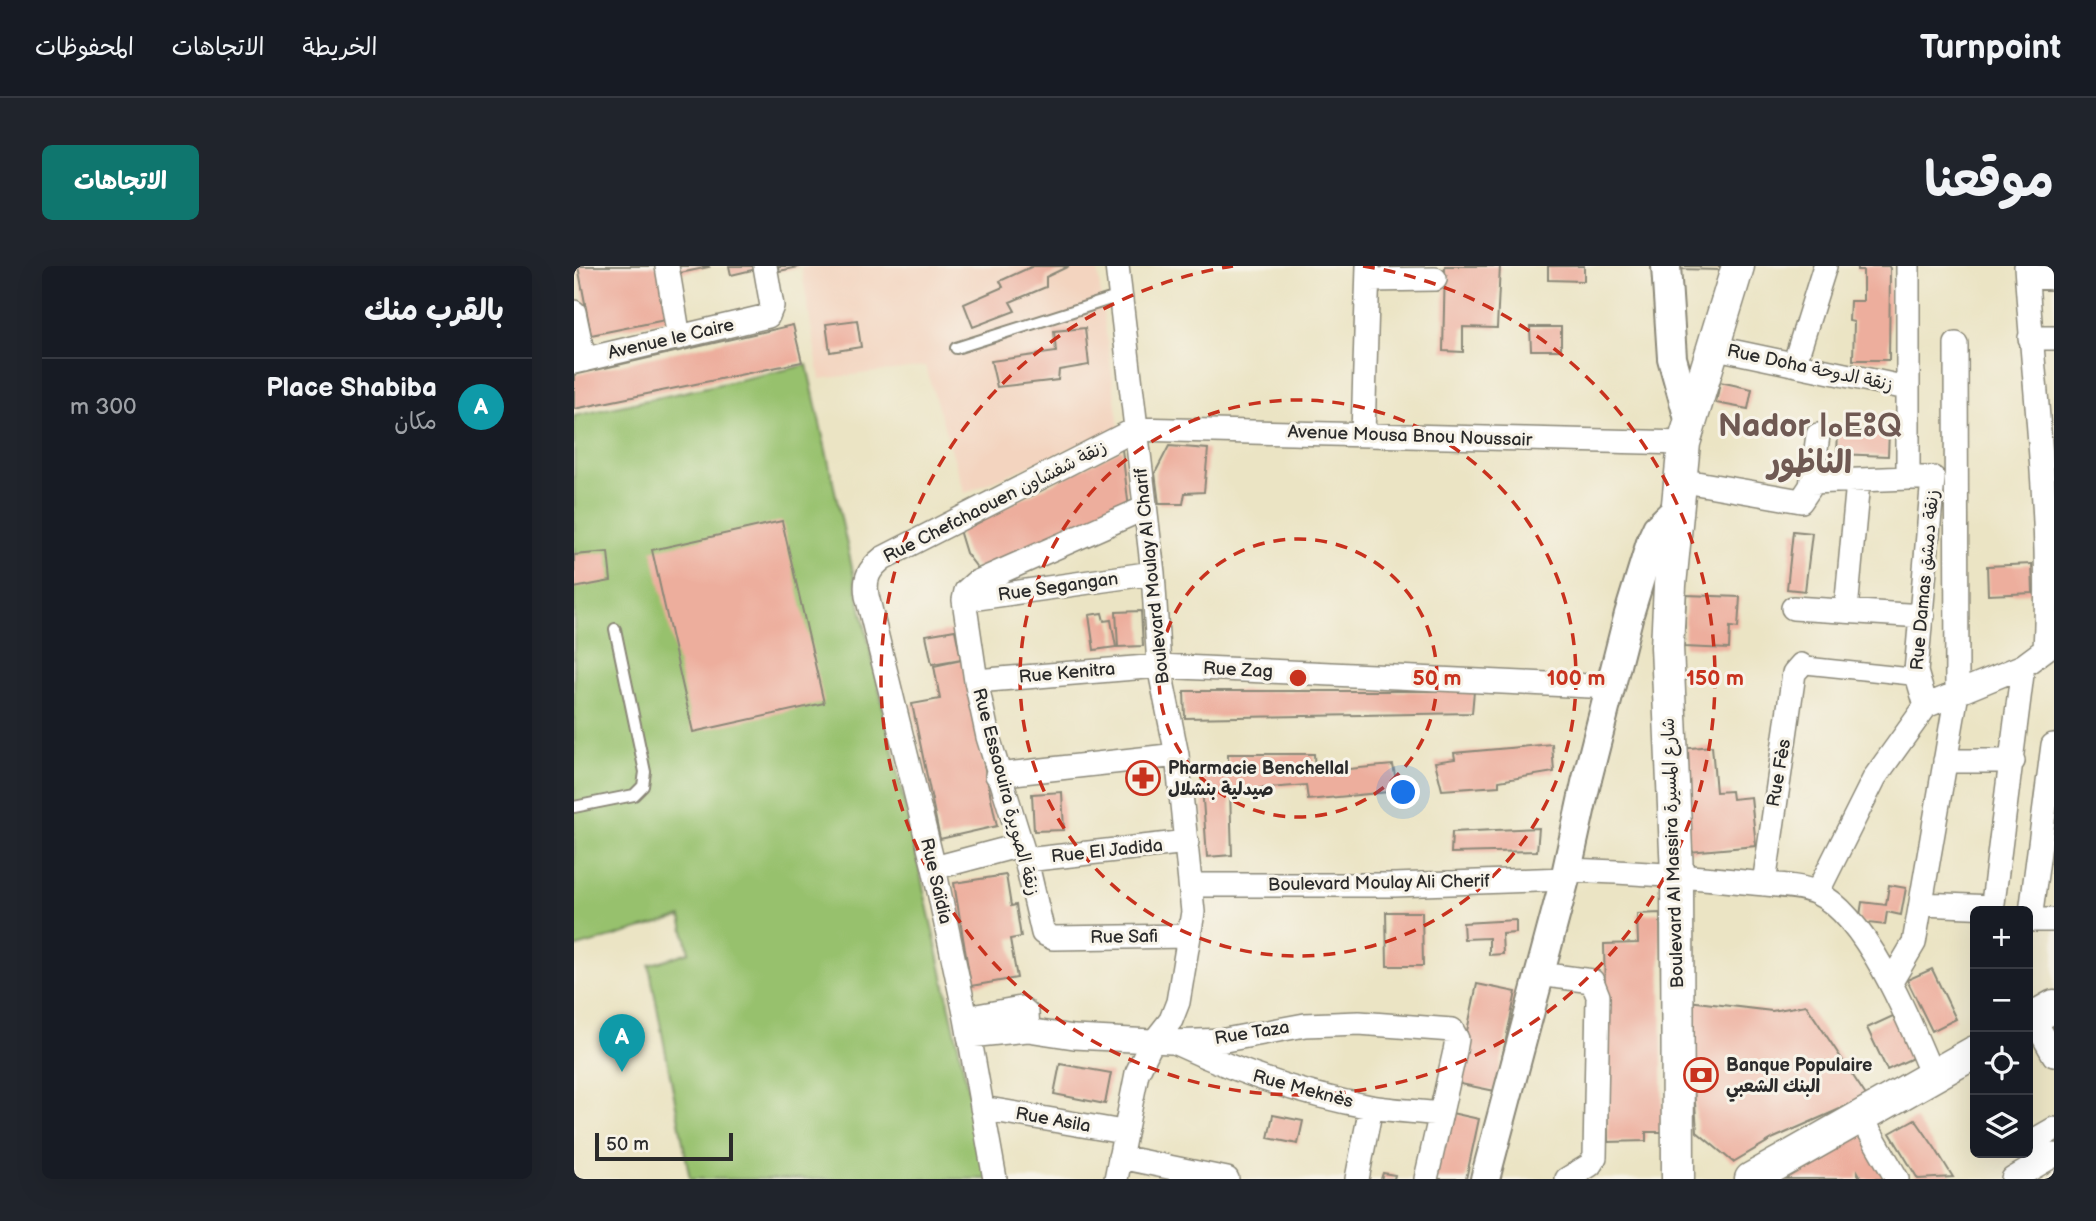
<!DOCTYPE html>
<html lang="ar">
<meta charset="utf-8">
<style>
:root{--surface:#171b24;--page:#20242c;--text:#f1f3f6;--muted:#9ea1a6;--line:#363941;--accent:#0f766e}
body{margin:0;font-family:"Balsamiq Sans","Playpen Sans Arabic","Noto Sans Tifinagh",sans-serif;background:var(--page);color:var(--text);direction:rtl}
.controls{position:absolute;right:21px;bottom:21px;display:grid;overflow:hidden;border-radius:10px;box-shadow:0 7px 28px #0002}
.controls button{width:63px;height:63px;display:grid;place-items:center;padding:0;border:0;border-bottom:2px solid var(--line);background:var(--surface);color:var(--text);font:35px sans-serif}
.scale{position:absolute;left:21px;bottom:18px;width:138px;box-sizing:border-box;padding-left:7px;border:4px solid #2b2b2b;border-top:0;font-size:19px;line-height:24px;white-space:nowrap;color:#2b2b2b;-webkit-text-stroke:5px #f7f3e8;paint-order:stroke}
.you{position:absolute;left:830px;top:527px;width:24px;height:24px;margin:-18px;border:5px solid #fff;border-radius:50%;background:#1a73e8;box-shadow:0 0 0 10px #1a73e833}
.badge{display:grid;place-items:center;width:46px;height:46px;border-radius:50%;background:var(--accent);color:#fff;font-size:23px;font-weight:700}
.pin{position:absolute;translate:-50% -58px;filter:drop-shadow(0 2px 4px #0008)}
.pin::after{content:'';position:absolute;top:37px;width:24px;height:21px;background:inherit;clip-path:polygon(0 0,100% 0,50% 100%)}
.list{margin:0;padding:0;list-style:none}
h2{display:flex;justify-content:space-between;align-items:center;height:91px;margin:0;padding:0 28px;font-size:30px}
h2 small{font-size:23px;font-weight:400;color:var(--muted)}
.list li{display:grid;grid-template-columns:46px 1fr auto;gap:21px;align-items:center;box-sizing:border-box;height:98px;padding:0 28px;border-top:2px solid var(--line)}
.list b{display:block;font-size:26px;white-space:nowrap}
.list p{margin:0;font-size:23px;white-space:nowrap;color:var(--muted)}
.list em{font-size:23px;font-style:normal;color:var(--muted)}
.icon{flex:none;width:38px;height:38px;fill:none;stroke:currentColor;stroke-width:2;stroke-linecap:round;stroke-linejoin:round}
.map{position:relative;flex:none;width:1480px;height:913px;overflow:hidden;direction:ltr;border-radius:10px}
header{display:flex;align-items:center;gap:42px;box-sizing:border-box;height:98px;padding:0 35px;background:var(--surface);border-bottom:2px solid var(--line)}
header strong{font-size:33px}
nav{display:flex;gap:38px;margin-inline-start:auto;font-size:24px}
.intro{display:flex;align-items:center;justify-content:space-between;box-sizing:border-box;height:168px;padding:0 42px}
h1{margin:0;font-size:49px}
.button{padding:18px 32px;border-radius:10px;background:var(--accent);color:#fff;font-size:24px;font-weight:700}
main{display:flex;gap:42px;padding:0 42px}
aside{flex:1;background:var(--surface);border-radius:10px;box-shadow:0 7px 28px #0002}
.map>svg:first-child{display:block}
.built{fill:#f3d4bf}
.green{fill:#97c16d;stroke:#61764c;stroke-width:2}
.building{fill:#edae9d}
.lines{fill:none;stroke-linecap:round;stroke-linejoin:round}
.service-casing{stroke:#8b8878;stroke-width:14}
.pedestrian-casing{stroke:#8b8878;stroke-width:19}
.minor-casing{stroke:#8b8878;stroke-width:26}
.tertiary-casing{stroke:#8b8878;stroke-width:32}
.secondary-casing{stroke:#8b8878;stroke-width:35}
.service{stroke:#fff;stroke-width:10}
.pedestrian{stroke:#fff;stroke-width:16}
.minor{stroke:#fff;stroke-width:23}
.tertiary{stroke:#fff;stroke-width:28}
.secondary{stroke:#fff;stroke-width:32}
.ring{fill:none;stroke:#c8321e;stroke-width:3.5;stroke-dasharray:12 9}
.labels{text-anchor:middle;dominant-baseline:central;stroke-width:6;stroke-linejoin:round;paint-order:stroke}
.street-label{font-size:18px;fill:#2b2b2b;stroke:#f7f3e8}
.poi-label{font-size:18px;font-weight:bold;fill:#2b2b2b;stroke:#f7f3e8;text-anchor:start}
.town-label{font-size:32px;font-weight:bold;fill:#6f5953;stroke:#f7f3e8}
.centre{fill:#c8321e;stroke:#f7f3e8;stroke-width:3.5}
.ring-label{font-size:21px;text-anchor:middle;font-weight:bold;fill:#c8321e;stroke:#f7f3e8;stroke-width:6;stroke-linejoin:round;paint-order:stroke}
</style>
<header>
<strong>Turnpoint</strong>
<nav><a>الخريطة</a><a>الاتجاهات</a><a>المحفوظات</a></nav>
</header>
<div class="intro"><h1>موقعنا</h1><a class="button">الاتجاهات</a></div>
<main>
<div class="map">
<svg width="1480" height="913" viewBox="0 0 1480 913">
<rect width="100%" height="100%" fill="#f7f3e8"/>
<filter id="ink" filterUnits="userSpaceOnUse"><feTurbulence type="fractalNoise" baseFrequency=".0143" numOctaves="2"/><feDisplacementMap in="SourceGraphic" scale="14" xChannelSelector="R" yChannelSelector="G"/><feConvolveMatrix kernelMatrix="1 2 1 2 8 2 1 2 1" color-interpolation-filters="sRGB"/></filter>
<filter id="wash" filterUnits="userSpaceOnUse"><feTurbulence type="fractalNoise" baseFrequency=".00686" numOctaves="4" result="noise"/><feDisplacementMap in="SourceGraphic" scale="28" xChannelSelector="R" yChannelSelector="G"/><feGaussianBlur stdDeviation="1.57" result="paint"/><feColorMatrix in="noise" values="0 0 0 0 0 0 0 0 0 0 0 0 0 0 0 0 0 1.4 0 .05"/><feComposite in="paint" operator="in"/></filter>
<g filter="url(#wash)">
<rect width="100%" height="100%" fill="#ebe4c4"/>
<path class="built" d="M227,0h296l22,162 -154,65 -40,-127 -105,13z"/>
<path class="green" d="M233,99l181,814h-298l-41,-214 40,-13 -8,-35 -107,31v-532z"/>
<g id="blocks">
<path class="building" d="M4,0h81l11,53 -79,16z
M104,0h30l1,1 -29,6z
M155,0h36v1l-34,8z
M204,0h21v1l-20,4z
M459,0h36l-23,11v10l-36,15 5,9 -42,16 -9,-23 39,-17 -3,-6z
M871,0h55l-3,62 -34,-1v25l-20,-1z
M974,0h36v15l-36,-1z
M1105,0h41v4l-41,-1z
M1283,0h32l1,3 -1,91h-36l1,-38 -5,-1 1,-20h13v-31h-6z
M283,54l4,27 -31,5 -4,-28z
M219,59l9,37 -228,47v-34z
M956,61h31v23h-30z
M511,62l4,37 -30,5 -1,10 -61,7 -6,-26 65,-9 -2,-21z
M1146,116l32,7 -4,20 -32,-6z
M1282,165l33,1 -1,24 -51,-2 1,-22z
M595,180l39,3 -4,43 -19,1 -2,11h-24l-4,-31z
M548,183l7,60 -150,61 -13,-17 -7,-23z
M208,255l42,182 -131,29 -41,-182z
M1219,265l19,2 -7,58 -18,-2z
M34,286l3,29 -37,7v-33z
M1458,298l1,29 -45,2 -1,-29z
M1112,329l54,2 -2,31 -8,-1 -1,22 -45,-2z
M567,345l2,35 -25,1 -2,-35z
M528,347l2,8 7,-1 5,27 -22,3 -5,-35z
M381,364l6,29 -29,5 -6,-29z
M388,394l35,166 -57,13 -28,-135 28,-5 -6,-33z
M610,425h290l-2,22 -287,5z
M978,478l2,28 -55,9v5l-57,4 -7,-28 20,-3 -1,-6z
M1138,480l4,46 15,-1 1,8 19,-2 5,49 -67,6 -9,-103z
M654,488h86l1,18 78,-7 5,26 -90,9 -2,-15 -76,6 2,64 -25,2 -6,-86 27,-3z
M488,526l2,38 -30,1 -2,-37z
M965,562l-2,23 -86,2 1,-21z
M432,609l5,31 5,-1 5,32 -11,2 7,39 -46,8 -17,-103z
M1315,619l17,3 -5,27 -14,-3 -2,13 -26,-3 3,-20 24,3z
M812,646h36l1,54h-36z
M1086,647l3,219h-17v9l-38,1 -4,-198 34,-1 -1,-29z
M942,654v13l-14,1 1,20 -14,1v-17l-25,1 -1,-16z
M1358,703l24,50 -24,12 -25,-51z
M903,718l39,8 -21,99 -39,-8z
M1114,735l84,10 34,-6 61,92 -93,41 -41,24 -36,-30z
M1321,749l20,42 -28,13 -20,-42z
M486,798l51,9 -6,31 -51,-10z
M873,846l32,7 -13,60h-33z
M699,849l30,6 -5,23 -30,-6z
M1341,853l20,29 18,29 -35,2 -28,-46z
M1281,868h8l25,45h-26l-4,-7v7h-75z
M809,907l12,2 -1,4h-13z"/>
</g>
</g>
<g filter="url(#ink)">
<use href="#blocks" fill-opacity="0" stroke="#8b8878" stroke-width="2"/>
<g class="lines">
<g class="service-casing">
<path id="service" d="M382,82l164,-52
M0,541l60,-12 9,-9 2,-14 -30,-143"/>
</g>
<g class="pedestrian-casing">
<path id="pedestrian" d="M1227,399l115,12"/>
</g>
<g class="minor-casing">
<path id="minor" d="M93,0l12,72
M1334,0v212h25l-17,194 10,34
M1452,0c8,127 26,256 19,383
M1453,10l27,2
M794,14l67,-1
M0,46l10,48
M1456,72h24
M1138,81l195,41
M0,96l194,-46 4,-10 -7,-40
M1221,96l30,-96
M789,169l5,-169
M1105,214l122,21 10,-15 7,-51
M1238,216l96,-4
M571,242l-170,75 -9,8 -2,9 12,81 12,56 38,123 17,73 10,5 135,-2
M390,334l189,-27
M1219,342l130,8
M1272,344l12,-128
M402,415l183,-15 452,21
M1371,495h68
M423,509l180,-20
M452,594l161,-18
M360,602l87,-23
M994,604c62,2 123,6 186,13 19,2 45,2 63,10 51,24 94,132 115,182
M1190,618l30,-211 7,-8
M618,619h203l170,-6
M1243,627l58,-116 51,-71 97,-40 31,-23
M1348,638l70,3
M1418,645l31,-245
M1454,654h26
M1456,654l23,-175
M965,708l53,7 6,15 -3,161 -5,8 -23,14
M1317,716l23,-39 43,-250 -1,-349
M392,752l55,-10 6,5 1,17
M1459,752l21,37
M395,770l59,-6 46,7 97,5 54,-2 80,-15 54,-2 93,7 5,9 -2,12 -29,128
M604,778c62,29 125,51 193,63 23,4 46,4 69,7
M408,842l141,24
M1286,849l37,64
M1454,878l26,-15
M546,891l107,22
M421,913l-29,-161 -32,-150 -67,-272c-3,-18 2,-27 16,-38l253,-129 548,14
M542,913l21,-106 12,-25 22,-28 7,-18 15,-90 -16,-157 -18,-89 -6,-93 -36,-307
M783,913l14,-72
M1439,913l41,-24"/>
</g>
<g class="tertiary-casing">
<path id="tertiary" d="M1092,0l6,92 17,61
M911,913l80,-300 21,-96 43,-169 23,-75 5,-11 19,-18"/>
</g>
<g class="secondary-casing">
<path id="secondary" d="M1454,755l26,-15
M1104,913l-1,-305 -10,-227 3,-62 14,-142 54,-177
M1177,913l224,-127"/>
</g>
<use href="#service" class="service"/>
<use href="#pedestrian" class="pedestrian"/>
<use href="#minor" class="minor"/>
<use href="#tertiary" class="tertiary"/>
<use href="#secondary" class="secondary"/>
</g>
</g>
<g class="ring">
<circle cx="724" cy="412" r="139"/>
<circle cx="724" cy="412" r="278"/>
<path d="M789 0A417 417 0 1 1 659 0"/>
</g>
<defs>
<g id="pharmacy-ring" transform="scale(1.75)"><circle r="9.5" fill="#f7f3e8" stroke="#c8321e" stroke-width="1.5"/><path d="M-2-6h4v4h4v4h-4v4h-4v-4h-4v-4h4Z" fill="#c8321e"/></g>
<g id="bank-ring" transform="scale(1.75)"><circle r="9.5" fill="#f7f3e8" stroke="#c8321e" stroke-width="1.5"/><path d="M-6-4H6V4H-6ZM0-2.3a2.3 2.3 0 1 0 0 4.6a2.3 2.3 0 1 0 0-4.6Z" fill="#c8321e"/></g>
</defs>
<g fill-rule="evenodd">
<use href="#pharmacy-ring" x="569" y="512"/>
<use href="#bank-ring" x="1127" y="809"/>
</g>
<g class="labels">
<g class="street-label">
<text transform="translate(97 73) rotate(-13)">Avenue le Caire</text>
<text transform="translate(1236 102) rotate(12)">Rue Doha زنقة الدوحة</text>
<text transform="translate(836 170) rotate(2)">Avenue Mousa Bnou Noussair</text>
<text transform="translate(421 236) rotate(-27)">Rue Chefchaouen زنقة شفشاون</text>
<text transform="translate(578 310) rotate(-96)">Boulevard Moulay Al Charif</text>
<text transform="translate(1351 314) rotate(-85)">Rue Damas زنقة دمشق</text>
<text transform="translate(484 321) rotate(-8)">Rue Segangan</text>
<text transform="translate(664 404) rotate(3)">Rue Zag</text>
<text transform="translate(493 407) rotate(-5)">Rue Kenitra</text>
<text transform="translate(1205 507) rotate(-80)">Rue Fès</text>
<text transform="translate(432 526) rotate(75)">Rue Essaouira زنقة الصويرة</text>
<text transform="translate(533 585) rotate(-6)">Rue El Jadida</text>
<text transform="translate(1099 587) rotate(-92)">Boulevard Al Massira شارع المسيرة</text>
<text transform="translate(362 615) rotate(77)">Rue Saïdia</text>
<text transform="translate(805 617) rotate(-1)">Boulevard Moulay Ali Cherif</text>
<text transform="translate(550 671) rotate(-1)">Rue Safi</text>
<text transform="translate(678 767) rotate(-9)">Rue Taza</text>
<text transform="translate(729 823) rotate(15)">Rue Meknès</text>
<text transform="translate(479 854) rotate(10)">Rue Asila</text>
</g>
<g class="poi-label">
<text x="594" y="502">Pharmacie Benchellal<tspan x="594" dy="21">صيدلية بنشلال</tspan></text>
<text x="1152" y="799">Banque Populaire<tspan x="1152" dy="21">البنك الشعبي</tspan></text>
</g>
<g class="town-label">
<text x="1236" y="160">Nador ⵏⴰⴹⵓⵕ<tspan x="1236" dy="37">الناظور</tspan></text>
</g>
</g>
<circle cx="724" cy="412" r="10" class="centre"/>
<g class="ring-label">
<text x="863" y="419">50 m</text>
<text x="1002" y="419">100 m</text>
<text x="1141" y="419">150 m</text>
</g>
</svg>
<div class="controls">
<button>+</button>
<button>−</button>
<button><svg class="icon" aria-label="locate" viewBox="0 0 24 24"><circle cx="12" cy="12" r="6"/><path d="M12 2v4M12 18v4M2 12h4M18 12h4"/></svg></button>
<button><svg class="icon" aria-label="layers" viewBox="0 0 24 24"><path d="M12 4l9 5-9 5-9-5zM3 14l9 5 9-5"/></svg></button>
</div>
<div class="scale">50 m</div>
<div class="you"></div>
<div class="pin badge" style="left:48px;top:806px;background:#0f9aa8">A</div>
</div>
<aside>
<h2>بالقرب منك<small></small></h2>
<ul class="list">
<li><span class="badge" style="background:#0f9aa8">A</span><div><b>Place Shabiba</b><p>مكان</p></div><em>300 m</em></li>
</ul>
</aside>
</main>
